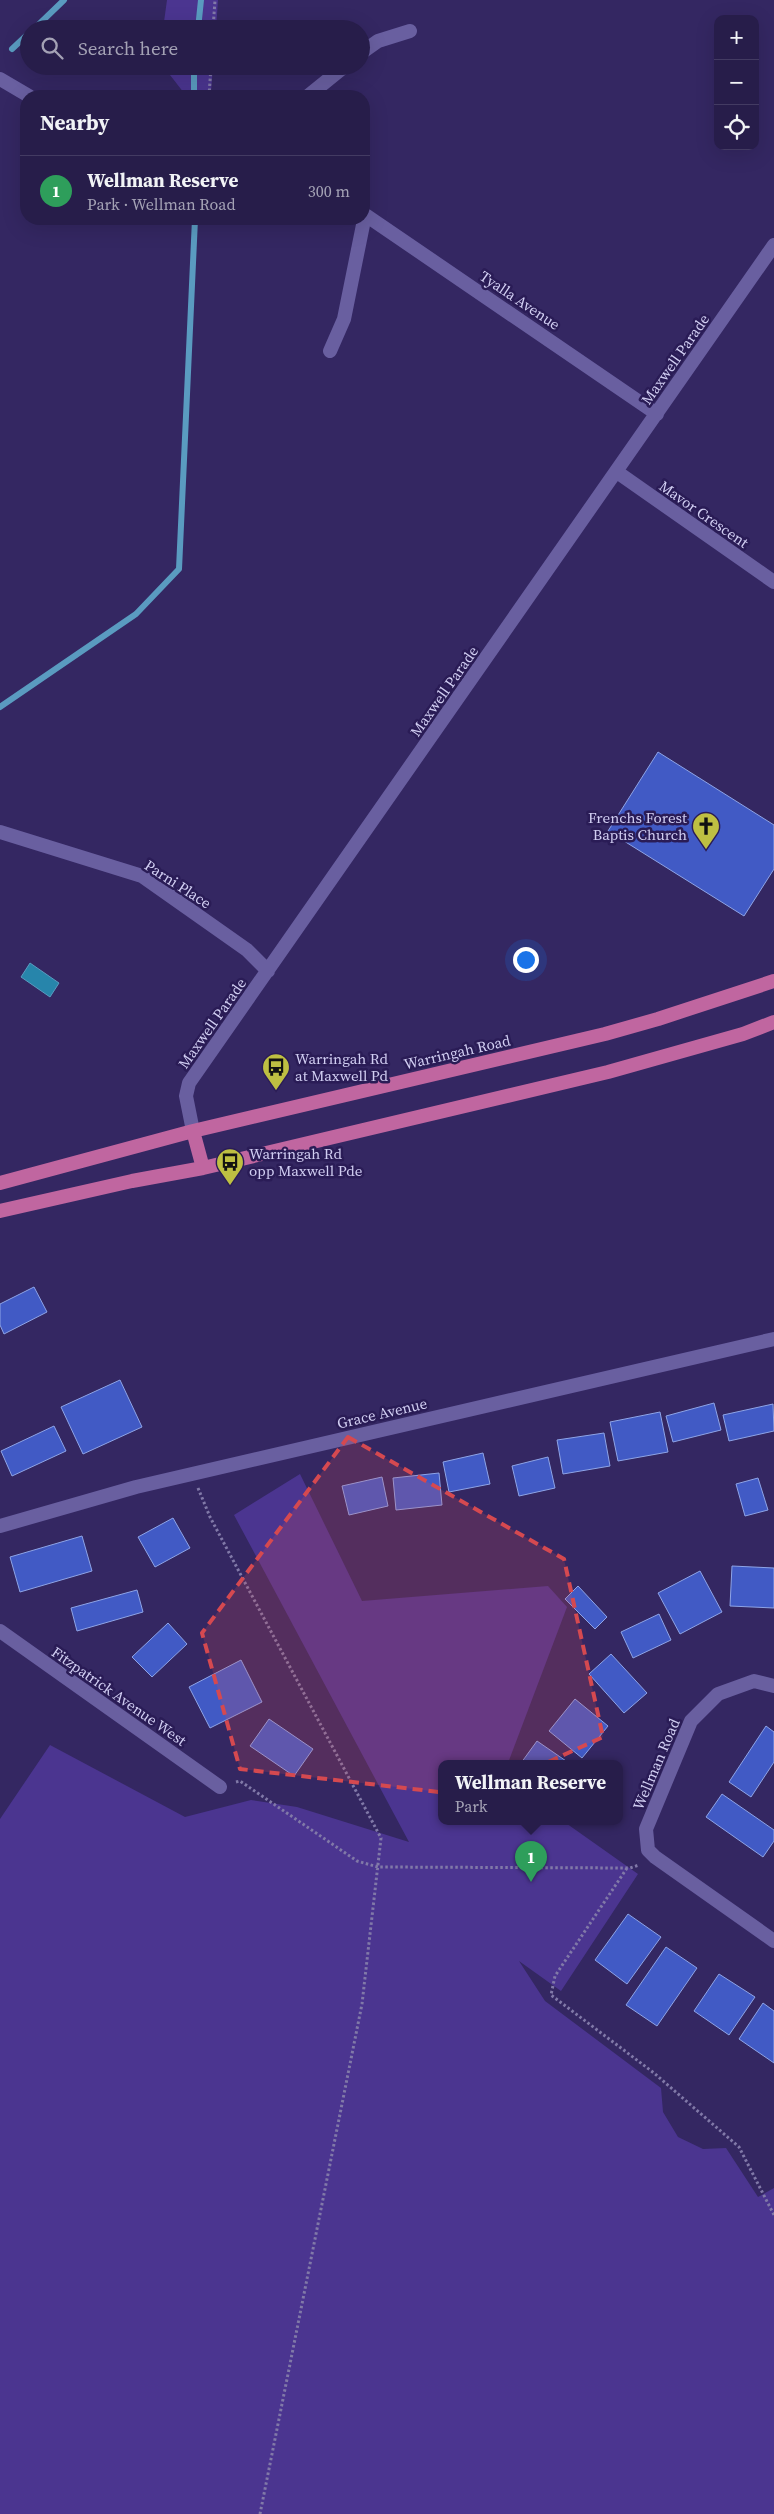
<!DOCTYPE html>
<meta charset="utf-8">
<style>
:root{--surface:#271d4a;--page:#332a54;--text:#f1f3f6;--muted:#a4a2b5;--line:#433b62;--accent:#b45309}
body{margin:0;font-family:"Source Serif 4",serif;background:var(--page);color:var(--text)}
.controls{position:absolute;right:15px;top:15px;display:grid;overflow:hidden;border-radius:10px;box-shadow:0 5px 20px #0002}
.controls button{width:45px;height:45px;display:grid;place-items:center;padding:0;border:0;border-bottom:1px solid var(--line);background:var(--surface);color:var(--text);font:25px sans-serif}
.you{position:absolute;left:525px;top:959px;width:18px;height:18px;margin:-12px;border:4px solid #fff;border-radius:50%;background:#1a73e8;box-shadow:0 0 0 8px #1a73e833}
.badge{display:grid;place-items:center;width:32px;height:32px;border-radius:50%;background:var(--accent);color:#fff;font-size:16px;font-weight:700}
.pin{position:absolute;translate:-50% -41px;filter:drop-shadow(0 1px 2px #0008)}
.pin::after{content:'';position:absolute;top:26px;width:18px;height:15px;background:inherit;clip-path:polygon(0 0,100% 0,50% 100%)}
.popup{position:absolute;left:438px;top:1760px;width:185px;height:65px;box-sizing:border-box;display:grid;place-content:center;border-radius:10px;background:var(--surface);filter:drop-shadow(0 1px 4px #0005);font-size:16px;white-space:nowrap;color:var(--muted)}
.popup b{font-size:19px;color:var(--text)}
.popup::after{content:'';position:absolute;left:50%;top:100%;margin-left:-10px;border:10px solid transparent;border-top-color:var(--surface)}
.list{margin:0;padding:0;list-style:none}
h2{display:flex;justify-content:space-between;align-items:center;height:65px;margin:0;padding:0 20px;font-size:21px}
h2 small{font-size:16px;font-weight:400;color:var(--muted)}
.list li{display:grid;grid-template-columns:32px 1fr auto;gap:15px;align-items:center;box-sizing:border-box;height:70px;padding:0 20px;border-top:1px solid var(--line)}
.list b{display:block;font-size:19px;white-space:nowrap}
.list p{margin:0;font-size:16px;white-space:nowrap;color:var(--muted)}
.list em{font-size:16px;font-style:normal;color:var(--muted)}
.icon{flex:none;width:28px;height:28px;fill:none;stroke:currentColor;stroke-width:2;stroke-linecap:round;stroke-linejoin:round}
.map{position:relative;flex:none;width:774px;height:2514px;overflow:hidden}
.search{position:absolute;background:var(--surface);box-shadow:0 5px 20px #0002;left:20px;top:20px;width:350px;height:55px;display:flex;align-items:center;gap:12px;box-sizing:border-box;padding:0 18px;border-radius:28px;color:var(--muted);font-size:19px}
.panel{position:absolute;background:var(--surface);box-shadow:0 5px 20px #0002;left:20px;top:90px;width:350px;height:135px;border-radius:20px}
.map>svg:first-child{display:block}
.green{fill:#4b3590}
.water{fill:#2785ab;stroke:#5a9bc0}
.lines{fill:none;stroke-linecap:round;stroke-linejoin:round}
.stream{stroke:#5a9bc0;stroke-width:6}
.building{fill:#415ac5;stroke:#8ea4e7}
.path{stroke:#8179a8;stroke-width:3;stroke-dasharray:2.5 2.5;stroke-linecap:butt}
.minor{stroke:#695fa0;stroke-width:14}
.trunk{stroke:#c066a0;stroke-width:14}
.marked{fill:#d54950;fill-opacity:0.2;stroke:#d54950;stroke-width:4;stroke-dasharray:10 6;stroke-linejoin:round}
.labels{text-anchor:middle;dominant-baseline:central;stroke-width:5;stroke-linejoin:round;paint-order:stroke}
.street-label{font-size:15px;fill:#d1cef2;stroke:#2a1c56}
.poi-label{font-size:15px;fill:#d1cef2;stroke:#2a1c56;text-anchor:start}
</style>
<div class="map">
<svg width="774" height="2514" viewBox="0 0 774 2514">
<rect width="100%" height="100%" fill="#342762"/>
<path class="green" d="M167,0h51l-2,29h-53z
M163,66h50l-2,26 -27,1z
M300,1474l62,127 186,-15 19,21 -59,156h-66v58h121l75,53 -77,117 -42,-30 26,40 116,87 2,24 15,25 25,12 23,-1 32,49 16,-9v326h-774v-695l50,-74 135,72 66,-17 46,7 112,35 -175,-327z"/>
<path class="water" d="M30,963l29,20 -9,14 -29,-20z"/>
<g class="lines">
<path class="stream" d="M34,29l30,-29
M198,29l3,-29
M12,49l17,-16
M194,66v30
M0,707l136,-93 43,-45 16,-350"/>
</g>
<path class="building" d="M658,752l116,73v44l-30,47 -136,-85z
M34,1287l13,25 -43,22 -4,-9v-21z
M120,1380l22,47 -59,27 -22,-47z
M714,1403l7,27 -48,12 -7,-26z
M773,1404l1,27 -45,10 -6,-26z
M660,1412l8,40 -50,9 -8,-39z
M54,1426l12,25 -54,25 -11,-25z
M604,1433l6,33 -47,8 -6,-34z
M483,1453l7,31 -41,8 -6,-30z
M548,1457l7,31 -36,8 -7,-30z
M439,1473l3,32 -46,5 -3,-32z
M382,1477l6,29 -39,9 -7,-29z
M758,1478l10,32 -23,6 -9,-32z
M173,1518l17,30 -35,19 -17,-30z
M82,1536l10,35 -72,21 -10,-35z
M732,1566l42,2v40l-44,-2z
M700,1571l22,41 -42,22 -22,-41z
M578,1586l29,31 -12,12 -30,-30z
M137,1590l6,22 -66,19 -6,-23z
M659,1614l12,26 -38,18 -12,-26z
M168,1623l19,21 -35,33 -20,-20z
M611,1654l36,39 -23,20 -35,-39z
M241,1660l21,42 -52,26 -21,-41z
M575,1699l33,27 -26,32 -33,-27z
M269,1719l44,30 -19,27 -44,-30z
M766,1726l8,6v30l-23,35 -22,-15z
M537,1741l32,22h-48z
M722,1794l52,36v11l-11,16 -57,-40z
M628,1914l33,23 -34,47 -32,-24z
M666,1947l31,21 -40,58 -31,-21z
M719,1974l36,23 -26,38 -35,-24z
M763,2003l11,8v52l-35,-24z"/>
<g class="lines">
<path class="path" d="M213,29l2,-29
M209,96l2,-30
M198,1488l12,29 171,321 -19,166 -102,510
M236,1782l4,-1 117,80 21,6 252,1 9,-3
M627,1868l-72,108 -4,19 103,78 85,74 35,68"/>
<path class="minor" d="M361,53l17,-12 32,-10
M0,79l29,17
M308,96l37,-30
M364,214l293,200
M330,351l14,-32 21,-104
M617,472l157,110
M0,832l142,44 105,74 21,21
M193,1131l-7,-35 3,-13 585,-838
M0,1526l136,-39 638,-148
M0,1631l220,156
M774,1686l-20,-5 -36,13 -27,27 -45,108 2,21 7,7 119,84"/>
<path class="trunk" d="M193,1131l10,37
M0,1183l193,-52 412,-97 53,-15 116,-38
M0,1211l132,-30 71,-13 405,-96 135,-38 31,-12"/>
</g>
<path class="marked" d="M348,1437l216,122 39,178 -129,59 -234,-27 -38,-136z"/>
<defs>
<g id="church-pin" transform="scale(1.4375)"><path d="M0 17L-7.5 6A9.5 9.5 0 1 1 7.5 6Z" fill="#bebf42" stroke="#2a1c56"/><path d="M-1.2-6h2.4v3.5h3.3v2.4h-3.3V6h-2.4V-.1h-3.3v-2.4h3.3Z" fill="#111"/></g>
<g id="bus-pin" transform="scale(1.4375)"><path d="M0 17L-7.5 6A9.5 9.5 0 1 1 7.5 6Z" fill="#bebf42" stroke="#2a1c56"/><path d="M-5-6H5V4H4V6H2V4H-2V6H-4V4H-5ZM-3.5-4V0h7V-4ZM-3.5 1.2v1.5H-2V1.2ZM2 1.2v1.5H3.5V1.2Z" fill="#111"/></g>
</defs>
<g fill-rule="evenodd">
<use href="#church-pin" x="706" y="826"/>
<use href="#bus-pin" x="276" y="1067"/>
<use href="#bus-pin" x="230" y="1162"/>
</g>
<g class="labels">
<g class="street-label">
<text transform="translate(520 300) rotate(34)">Tyalla Avenue</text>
<text transform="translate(675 359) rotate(-55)">Maxwell Parade</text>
<text transform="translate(704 514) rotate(35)">Mavor Crescent</text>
<text transform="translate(444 691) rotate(-55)">Maxwell Parade</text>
<text transform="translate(178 884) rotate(33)">Parni Place</text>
<text transform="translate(212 1023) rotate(-55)">Maxwell Parade</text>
<text transform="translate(457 1052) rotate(-13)">Warringah Road</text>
<text transform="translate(382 1413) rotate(-13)">Grace Avenue</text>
<text transform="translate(119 1696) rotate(35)">Fitzpatrick Avenue West</text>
<text transform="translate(656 1764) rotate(-67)">Wellman Road</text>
</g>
<g class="poi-label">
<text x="687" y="817" text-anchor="end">Frenchs Forest<tspan x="687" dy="17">Baptis Church</tspan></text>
<text x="295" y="1058">Warringah Rd<tspan x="295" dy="17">at Maxwell Pd</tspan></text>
<text x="249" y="1153">Warringah Rd<tspan x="249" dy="17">opp Maxwell Pde</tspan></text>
</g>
</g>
</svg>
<div class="controls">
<button>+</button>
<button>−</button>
<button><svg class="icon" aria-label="locate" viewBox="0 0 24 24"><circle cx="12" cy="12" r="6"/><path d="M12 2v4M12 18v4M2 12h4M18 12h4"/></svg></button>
</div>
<div class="you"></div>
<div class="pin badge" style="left:531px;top:1882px;background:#2e9e5b">1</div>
<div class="popup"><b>Wellman Reserve</b>Park</div>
<div class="search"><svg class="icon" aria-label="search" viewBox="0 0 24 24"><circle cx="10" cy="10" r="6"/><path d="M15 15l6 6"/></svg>Search here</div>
<section class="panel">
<h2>Nearby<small></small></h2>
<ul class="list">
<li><span class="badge" style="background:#2e9e5b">1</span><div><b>Wellman Reserve</b><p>Park · Wellman Road</p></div><em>300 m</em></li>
</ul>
</section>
</div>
